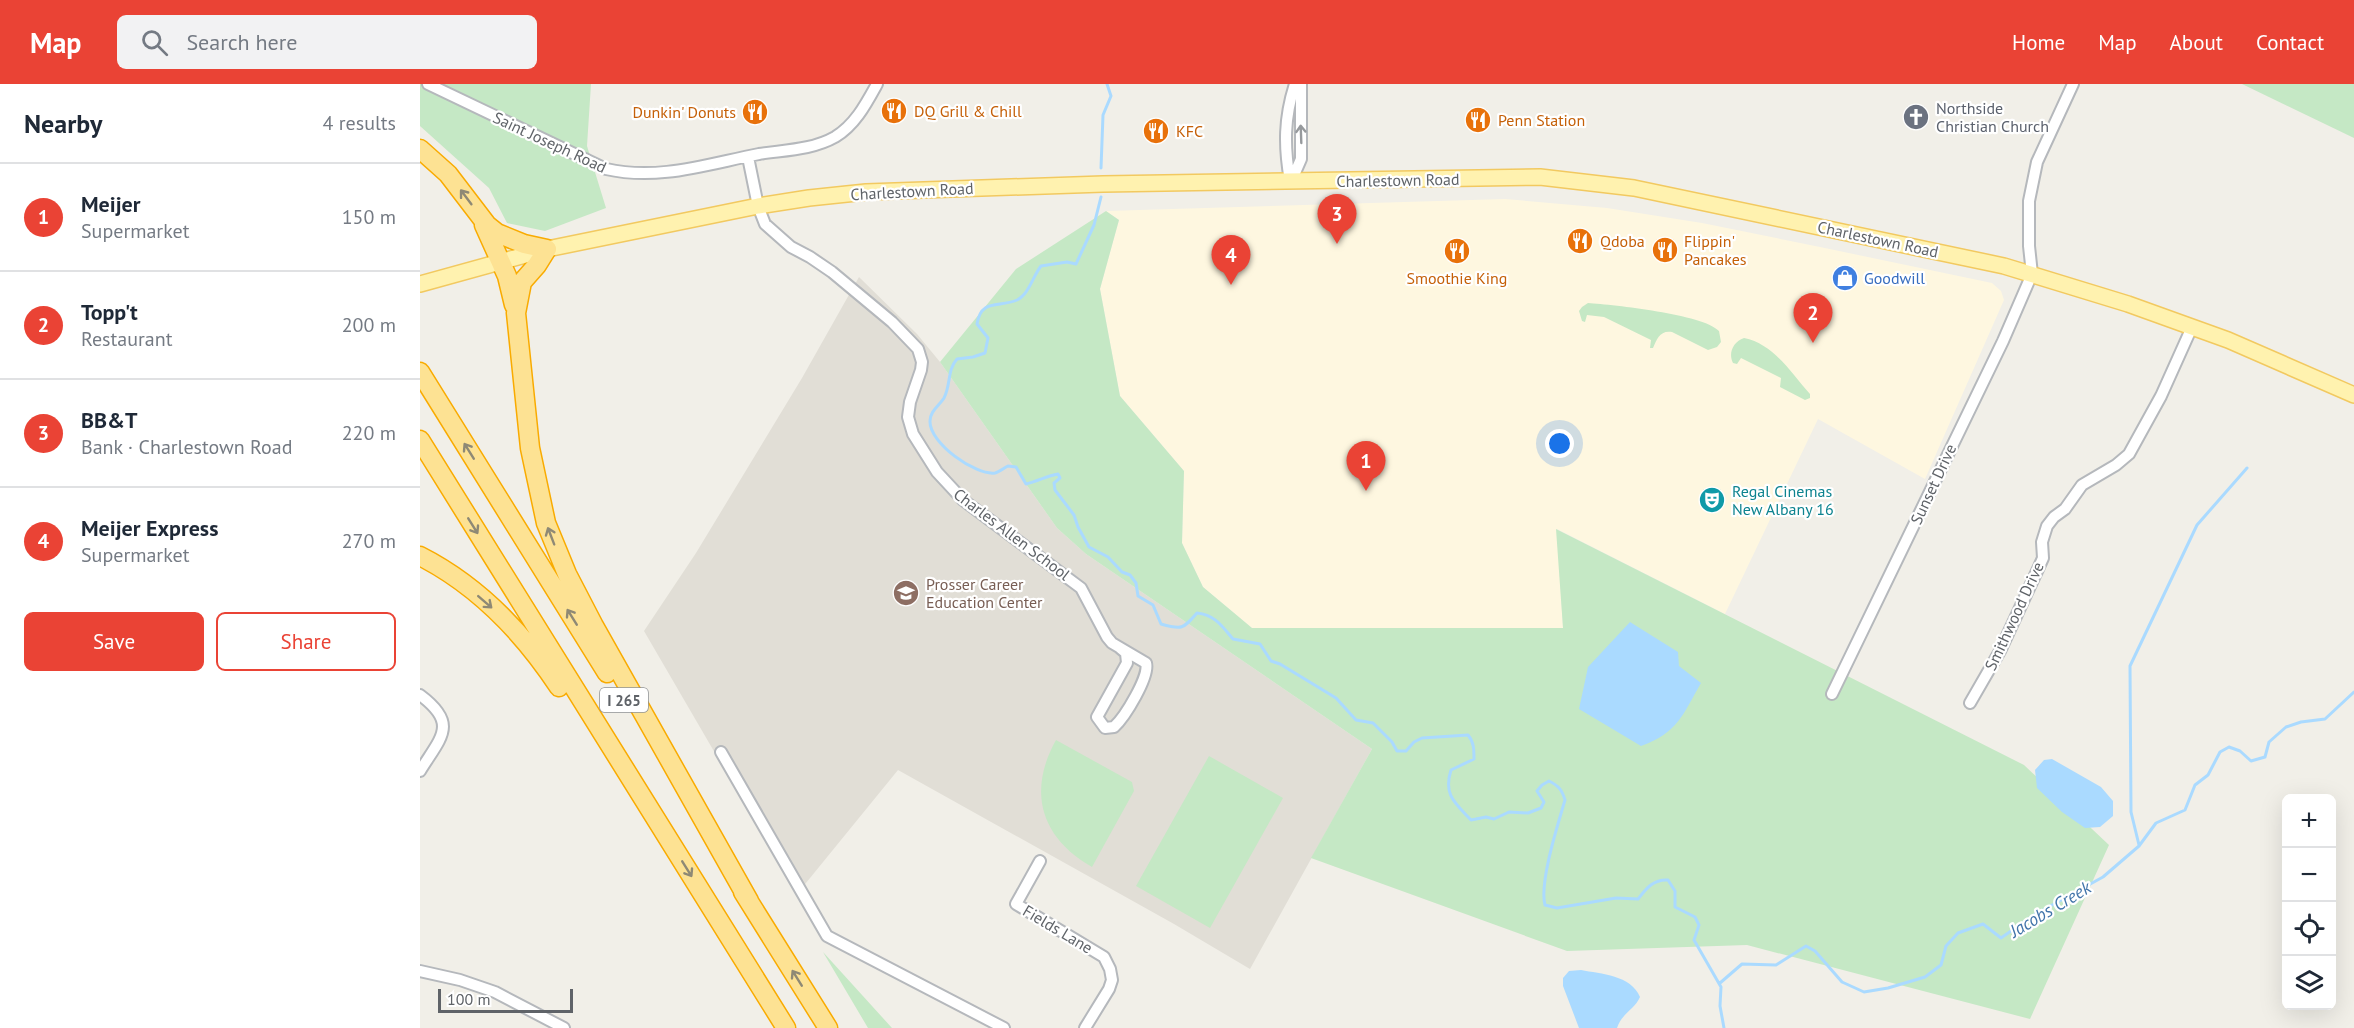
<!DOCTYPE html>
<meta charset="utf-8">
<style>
:root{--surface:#fff;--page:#f2f2f3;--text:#1f2937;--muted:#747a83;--line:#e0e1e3;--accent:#ea4335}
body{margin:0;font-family:"PT Sans",sans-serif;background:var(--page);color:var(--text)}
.controls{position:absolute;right:18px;bottom:18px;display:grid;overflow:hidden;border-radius:9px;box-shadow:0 6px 24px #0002}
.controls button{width:54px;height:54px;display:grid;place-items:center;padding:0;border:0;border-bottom:2px solid var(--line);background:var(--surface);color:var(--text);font:30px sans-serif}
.scale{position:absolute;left:18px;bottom:15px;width:135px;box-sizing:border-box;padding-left:6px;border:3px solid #5f6368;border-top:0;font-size:16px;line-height:21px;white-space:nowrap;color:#5f6368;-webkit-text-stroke:4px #fff;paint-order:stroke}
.you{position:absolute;left:1140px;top:360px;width:21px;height:21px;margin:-15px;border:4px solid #fff;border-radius:50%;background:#1a73e8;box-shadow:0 0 0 9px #1a73e833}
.badge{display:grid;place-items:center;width:39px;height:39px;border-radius:50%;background:var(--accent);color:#fff;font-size:20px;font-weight:700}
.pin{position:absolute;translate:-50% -50px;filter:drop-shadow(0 2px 3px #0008)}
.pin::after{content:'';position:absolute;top:32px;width:21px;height:18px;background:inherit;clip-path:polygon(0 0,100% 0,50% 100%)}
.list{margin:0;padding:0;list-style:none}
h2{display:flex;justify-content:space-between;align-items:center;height:78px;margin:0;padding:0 24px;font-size:26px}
h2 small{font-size:20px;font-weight:400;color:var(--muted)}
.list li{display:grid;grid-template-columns:39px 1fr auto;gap:18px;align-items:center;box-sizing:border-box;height:108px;padding:0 24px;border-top:2px solid var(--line)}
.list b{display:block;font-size:22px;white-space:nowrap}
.list p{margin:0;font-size:20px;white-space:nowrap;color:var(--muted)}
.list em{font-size:20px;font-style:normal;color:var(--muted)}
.actions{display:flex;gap:12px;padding:18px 24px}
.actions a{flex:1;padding:14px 0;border:2px solid var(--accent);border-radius:9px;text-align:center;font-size:21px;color:var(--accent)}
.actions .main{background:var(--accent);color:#fff}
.icon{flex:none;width:33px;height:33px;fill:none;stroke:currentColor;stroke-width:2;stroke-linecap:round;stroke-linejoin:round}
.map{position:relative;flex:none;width:1934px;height:944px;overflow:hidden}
header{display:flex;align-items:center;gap:36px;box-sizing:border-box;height:84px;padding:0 30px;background:var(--accent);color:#fff}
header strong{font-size:28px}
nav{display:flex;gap:33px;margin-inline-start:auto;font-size:21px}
.search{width:420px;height:54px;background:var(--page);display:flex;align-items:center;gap:15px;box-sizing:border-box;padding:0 21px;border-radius:9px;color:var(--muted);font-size:22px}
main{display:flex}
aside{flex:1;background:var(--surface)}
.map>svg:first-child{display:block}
.commercial{fill:#fef7e0}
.education{fill:#e1ded6}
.green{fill:#c5e8c5}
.water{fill:#aadaff}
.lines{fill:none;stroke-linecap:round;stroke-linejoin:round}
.stream{stroke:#aadaff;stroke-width:3}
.street-casing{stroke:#b5b8bc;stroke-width:14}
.primary-casing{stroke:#f2c960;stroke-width:18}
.highway-casing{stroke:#f9ab00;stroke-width:21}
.street{stroke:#fff;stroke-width:10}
.primary{stroke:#fff2af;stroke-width:15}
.highway{stroke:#fde293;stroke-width:18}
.oneway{stroke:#979a9d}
.oneway2{stroke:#8e8975}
.labels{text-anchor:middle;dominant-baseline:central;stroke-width:4.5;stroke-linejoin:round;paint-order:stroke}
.shield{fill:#fff;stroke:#8f9295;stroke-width:1.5}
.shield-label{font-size:15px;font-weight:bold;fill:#5f6368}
.worship-label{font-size:16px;fill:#5b616d;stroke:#fff;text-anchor:start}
.food-label{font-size:16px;fill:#c56008;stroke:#fff;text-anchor:start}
.street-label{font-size:16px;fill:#5f6368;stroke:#fff}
.shop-label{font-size:16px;fill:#366cbe;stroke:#fff;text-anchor:start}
.culture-label{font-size:16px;fill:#0d838f;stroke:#fff;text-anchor:start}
.education-label{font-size:16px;fill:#785e54;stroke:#fff;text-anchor:start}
.water-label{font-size:18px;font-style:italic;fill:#4174aa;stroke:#fff}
</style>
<header>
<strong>Map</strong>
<div class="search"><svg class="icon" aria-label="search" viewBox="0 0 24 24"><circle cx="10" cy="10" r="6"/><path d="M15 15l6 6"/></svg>Search here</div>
<nav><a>Home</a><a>Map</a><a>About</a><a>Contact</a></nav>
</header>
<main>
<aside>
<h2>Nearby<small>4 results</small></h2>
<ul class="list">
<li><span class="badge">1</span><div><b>Meijer</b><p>Supermarket</p></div><em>150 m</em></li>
<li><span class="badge">2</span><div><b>Topp't</b><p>Restaurant</p></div><em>200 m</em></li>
<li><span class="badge">3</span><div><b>BB&amp;T</b><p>Bank · Charlestown Road</p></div><em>220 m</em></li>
<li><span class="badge">4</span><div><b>Meijer Express</b><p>Supermarket</p></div><em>270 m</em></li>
</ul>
<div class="actions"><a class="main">Save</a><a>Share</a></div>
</aside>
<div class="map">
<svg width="1934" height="944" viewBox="0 0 1934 944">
<rect width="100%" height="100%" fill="#f1efe8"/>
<path class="commercial" d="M1085,115l102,9 95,15 118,24 172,36 9,8 3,9 -79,179 -107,-60 -93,195 -168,-85 6,99h-311l-49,-41 -21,-44 2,-72 -64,-75 -20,-107 19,-69 -13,-9z"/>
<path class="education" d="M439,193l58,57 23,28 117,166 29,26 286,195 -122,220 -76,-45 -276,-154 -101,124 -153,-263 52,-78 106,-175z"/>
<path class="green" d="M0,0h171l-4,62 19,62 -61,23 -38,-8 -18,-35 -69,-62z
M1822,0h112v54z
M686,127l13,9 -19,69 20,107 64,75 -2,72 21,44 49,41h311l-7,-99 468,236 85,80 -79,174 -283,-74 -180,6 -256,-93 61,-109 -286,-195 -29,-26 -117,-166 76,-93z
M1168,219c26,2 115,11 131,28l2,11 -4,5 -9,3 -36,-18c-12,-2 -15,7 -19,16h-3l1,-8 -47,-23 -17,-2 -2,7 -3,-1 -3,-10 3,-4z
M1324,254c30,6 47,35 66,56v4l-5,2 -25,-13 1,-9 -40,-20 -4,6 -4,-1c-5,-10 0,-21 11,-25z
M636,656l76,42 2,9 -42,76c-51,-29 -65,-75 -36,-127z
M789,672l74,42 -73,130 -74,-42z
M403,868l69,76h-24z"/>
<path class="water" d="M1210,538l48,30 1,14 22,17c-18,31 -23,50 -60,63l-62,-37 9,-42z
M1632,675l49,28 12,14v15l-13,11 -15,1 -23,-16 -25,-24 -2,-18 9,-10z
M1161,886c20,4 50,5 59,27 -5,12 -18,16 -23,31h-38l-16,-42v-8l6,-7z"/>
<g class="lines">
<path class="stream" d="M681,84l2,-53 8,-19 -4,-12
M681,113l-7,28 -18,39 -9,-2 -26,4c-8,10 -12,28 -24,34 -18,8 -36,-2 -40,24l11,14 -3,15 -12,4 -16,2c-10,11 -6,26 -13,39 -5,8 -14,13 -14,23 -1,22 46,55 65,52 4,-1 9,-5 13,-7l8,1 10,17c12,-3 21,-8 32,-10l2,4 -6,5 1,7 19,25 4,12 11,20 19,10 14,15 8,3 6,8 2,13 15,9 8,19c21,6 22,5 36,-11 18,2 25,13 36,26l27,5 11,17 9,3 56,34 20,22 17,3 19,19 5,9h9l8,-9 8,-4 46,-3c6,7 6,15 6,24l-23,11c-8,25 4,33 20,50l15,-3 8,2 15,-7 19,1 13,-5 3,-6 -7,-11 5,-6 7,-4c10,5 13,9 16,19 -7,24 -26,83 -20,105l12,3 59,-10 22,1c8,-10 15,-20 30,-19l7,11v16l20,10 4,8 -5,15 27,47 -1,19 4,22
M1719,761l-8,-33 -1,-146 67,-141 50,-57
M1300,899l22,-19 34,1 30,-19 9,5 27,31 22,10 24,-4 37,-11 16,-12 5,-19 12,-13 25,-9 18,14 33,-23 69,-38 36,-31 17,-23 29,-13 10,-25 13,-10 12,-23 9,-5 11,4 11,10 14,-4 4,-15 17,-15 15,-5 24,-3 29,-27"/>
<g class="street-casing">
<path id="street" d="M8,0l178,85c53,12 101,-5 153,-15 26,-4 53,-4 76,-17 20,-12 31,-33 42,-53
M328,73l10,49 7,18 26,23 19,10 22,15 60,50 26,27 4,13 -1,8 -11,32 -2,15 5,17 24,38 26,28 118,88 26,49 5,6 34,20c4,13 -21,54 -32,64l-9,1 -8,-11 30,-54 -1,-10 -6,-5
M870,97c-6,-35 -6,-63 5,-97
M871,98l10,-23v-75
M1412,610l171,-353 29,-67 -3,-28v-45l8,-39 36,-78
M0,611c39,29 21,42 0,76
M1550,619l30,-52 38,-82 5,-11 -1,-16 5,-16 7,-9 11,-8 17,-24 34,-20 13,-11 32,-58 31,-69
M301,668l106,184 177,92
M620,777l-24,43 88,53 6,12 2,11 -3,9 -24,39
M0,887l40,9 35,12 69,36"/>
</g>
<g class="primary-casing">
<path id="primary" d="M0,200l127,-35 211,-43 51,-8 57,-6 237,-8 437,-7 94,11 370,78 124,38 100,36 126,55"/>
</g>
<g class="highway-casing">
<path id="highway" d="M0,65l28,25 39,51 10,8 27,11 23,5 -10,16 -15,17 -6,31 14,135 16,75 21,51 27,52 155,275
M64,141l23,51 7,29
M0,288l187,301
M0,356l366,588
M0,472c57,29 104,78 139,131
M323,808l85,136"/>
</g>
<use href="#street" class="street"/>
<use href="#primary" class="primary"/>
<use href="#highway" class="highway"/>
</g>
<defs><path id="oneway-shaft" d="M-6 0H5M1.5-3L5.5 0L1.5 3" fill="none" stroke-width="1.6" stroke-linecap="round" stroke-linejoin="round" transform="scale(1.5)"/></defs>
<use class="oneway" href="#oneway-shaft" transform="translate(881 50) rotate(-92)"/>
<g class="oneway2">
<use href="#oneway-shaft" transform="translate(46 113) rotate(-127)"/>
<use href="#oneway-shaft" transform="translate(49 367) rotate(-122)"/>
<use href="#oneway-shaft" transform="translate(53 442) rotate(58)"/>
<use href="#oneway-shaft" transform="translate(131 452) rotate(-111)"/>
<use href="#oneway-shaft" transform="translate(65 518) rotate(41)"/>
<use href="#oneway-shaft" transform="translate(152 533) rotate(-122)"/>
<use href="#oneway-shaft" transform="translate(267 785) rotate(58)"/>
<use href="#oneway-shaft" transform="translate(377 894) rotate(-122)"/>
</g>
<defs>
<g id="restaurant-disc" transform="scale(1.35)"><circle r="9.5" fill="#e8710a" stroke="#fff"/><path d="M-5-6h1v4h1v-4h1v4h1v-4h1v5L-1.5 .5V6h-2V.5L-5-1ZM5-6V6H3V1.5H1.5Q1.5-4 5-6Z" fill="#fff"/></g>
<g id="church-disc" transform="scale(1.35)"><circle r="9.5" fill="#6b7280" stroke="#fff"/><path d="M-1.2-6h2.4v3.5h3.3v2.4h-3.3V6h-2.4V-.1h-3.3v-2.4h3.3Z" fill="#fff"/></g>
<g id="shop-disc" transform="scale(1.35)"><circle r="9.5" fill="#3f7fe0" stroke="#fff"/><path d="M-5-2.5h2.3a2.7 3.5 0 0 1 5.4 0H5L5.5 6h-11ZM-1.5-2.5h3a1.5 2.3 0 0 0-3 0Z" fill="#fff"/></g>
<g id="theatre-disc" transform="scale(1.35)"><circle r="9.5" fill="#0f9aa8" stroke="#fff"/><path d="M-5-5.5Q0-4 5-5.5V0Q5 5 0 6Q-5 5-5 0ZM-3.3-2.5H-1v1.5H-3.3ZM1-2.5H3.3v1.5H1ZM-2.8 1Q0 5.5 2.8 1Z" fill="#fff"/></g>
<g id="school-disc" transform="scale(1.35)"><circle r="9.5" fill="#8d6e63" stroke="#fff"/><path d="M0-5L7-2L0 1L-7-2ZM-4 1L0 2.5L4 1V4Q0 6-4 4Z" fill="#fff"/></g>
</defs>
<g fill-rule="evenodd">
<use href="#restaurant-disc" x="474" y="27"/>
<use href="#restaurant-disc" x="335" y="28"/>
<use href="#church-disc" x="1496" y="33"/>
<use href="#restaurant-disc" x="1058" y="36"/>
<use href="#restaurant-disc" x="736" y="47"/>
<use href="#restaurant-disc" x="1160" y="157"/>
<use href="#restaurant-disc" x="1245" y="166"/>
<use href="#restaurant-disc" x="1037" y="167"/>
<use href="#shop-disc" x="1425" y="194"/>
<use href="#theatre-disc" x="1292" y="416"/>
<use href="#school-disc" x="486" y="509"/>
</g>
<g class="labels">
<rect class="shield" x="180" y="604" width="48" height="24" rx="4.5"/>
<g class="shield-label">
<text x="204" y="616">I 265</text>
</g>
<g class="worship-label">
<text x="1516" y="24">Northside<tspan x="1516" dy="18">Christian Church</tspan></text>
</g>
<g class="food-label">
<text x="494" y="27">DQ Grill &amp; Chill</text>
<text x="316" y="28" text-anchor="end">Dunkin' Donuts</text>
<text x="1078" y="36">Penn Station</text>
<text x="756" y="47">KFC</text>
<text x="1180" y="157">Qdoba</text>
<text x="1264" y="157">Flippin'<tspan x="1264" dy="18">Pancakes</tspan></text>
<text x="1037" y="194" text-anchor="middle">Smoothie King</text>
</g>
<g class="street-label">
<text transform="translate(130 58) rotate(25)">Saint Joseph Road</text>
<text transform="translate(978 96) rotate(-1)">Charlestown Road</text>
<text transform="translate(492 107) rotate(-3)">Charlestown Road</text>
<text transform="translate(1458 155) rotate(12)">Charlestown Road</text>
<text transform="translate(1513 400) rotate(-65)">Sunset Drive</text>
<text transform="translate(592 450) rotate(37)">Charles Allen School</text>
<text transform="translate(1594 532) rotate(-65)">Smithwood Drive</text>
<text transform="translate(638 845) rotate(31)">Fields Lane</text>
</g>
<g class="shop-label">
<text x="1444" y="194">Goodwill</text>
</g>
<g class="culture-label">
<text x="1312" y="407">Regal Cinemas<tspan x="1312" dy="18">New Albany 16</tspan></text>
</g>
<g class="education-label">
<text x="506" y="500">Prosser Career<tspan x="506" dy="18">Education Center</tspan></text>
</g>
<g class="water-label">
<text transform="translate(1630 825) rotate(-31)">Jacobs Creek</text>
</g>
</g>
</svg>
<div class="controls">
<button>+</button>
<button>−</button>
<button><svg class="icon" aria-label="locate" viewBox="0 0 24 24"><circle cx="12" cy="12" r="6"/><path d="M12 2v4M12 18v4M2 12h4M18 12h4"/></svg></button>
<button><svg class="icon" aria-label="layers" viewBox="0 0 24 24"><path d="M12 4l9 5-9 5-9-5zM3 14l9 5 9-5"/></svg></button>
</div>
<div class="scale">100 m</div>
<div class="you"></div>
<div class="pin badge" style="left:946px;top:407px">1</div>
<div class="pin badge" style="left:1393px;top:259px">2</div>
<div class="pin badge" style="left:917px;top:160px">3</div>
<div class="pin badge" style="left:811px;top:201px">4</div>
</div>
</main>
